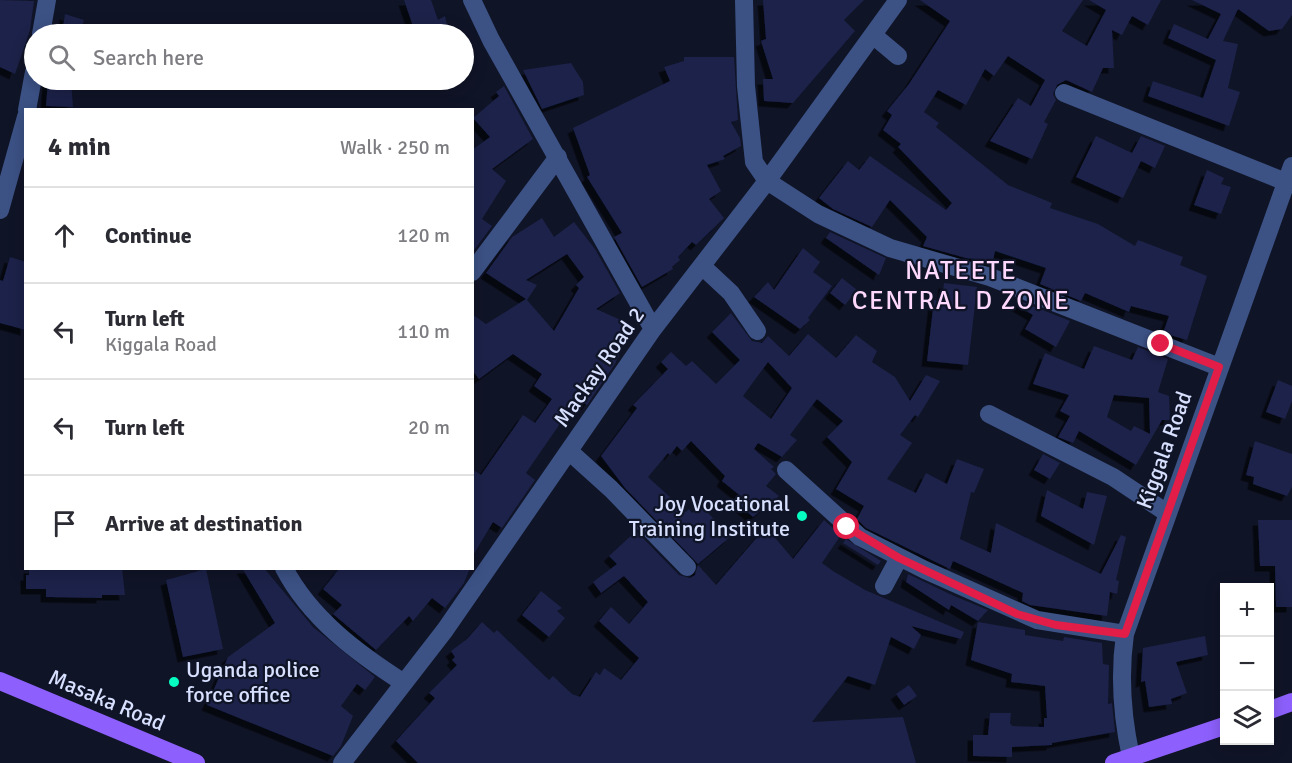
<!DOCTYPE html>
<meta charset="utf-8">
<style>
:root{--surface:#fff;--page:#f2f2f3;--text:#2b2b33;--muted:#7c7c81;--line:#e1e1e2}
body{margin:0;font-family:Signika,sans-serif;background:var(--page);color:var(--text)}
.controls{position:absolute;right:18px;bottom:18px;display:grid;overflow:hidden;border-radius:0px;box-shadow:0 3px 15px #0003}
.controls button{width:54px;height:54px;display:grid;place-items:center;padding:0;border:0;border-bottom:2px solid var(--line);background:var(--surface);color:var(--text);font:30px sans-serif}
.stop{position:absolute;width:18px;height:18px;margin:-14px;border:4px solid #e11d48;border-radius:50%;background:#fff}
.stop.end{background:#e11d48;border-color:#fff;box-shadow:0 2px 6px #0008}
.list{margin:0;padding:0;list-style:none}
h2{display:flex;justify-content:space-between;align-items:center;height:78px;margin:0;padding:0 24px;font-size:26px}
h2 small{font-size:20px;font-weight:400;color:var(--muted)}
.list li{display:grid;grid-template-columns:39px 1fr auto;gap:18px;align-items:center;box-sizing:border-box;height:96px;padding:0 24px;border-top:2px solid var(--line)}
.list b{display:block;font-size:22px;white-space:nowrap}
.list p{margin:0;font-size:20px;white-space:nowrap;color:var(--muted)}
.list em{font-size:20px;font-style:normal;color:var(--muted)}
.icon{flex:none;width:33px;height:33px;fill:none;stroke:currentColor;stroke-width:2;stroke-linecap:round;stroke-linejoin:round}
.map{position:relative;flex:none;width:1292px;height:763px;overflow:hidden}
.search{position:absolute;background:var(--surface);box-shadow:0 3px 15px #0003;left:24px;top:24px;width:450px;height:66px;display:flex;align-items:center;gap:15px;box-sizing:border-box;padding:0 21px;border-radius:33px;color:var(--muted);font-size:22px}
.panel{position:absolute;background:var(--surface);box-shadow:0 3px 15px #0003;left:24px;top:108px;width:450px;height:462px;border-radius:0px}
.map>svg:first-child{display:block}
.building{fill:#1c2248;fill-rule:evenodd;filter:url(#shadow)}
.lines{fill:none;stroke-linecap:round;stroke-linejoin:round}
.minor{stroke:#3c5285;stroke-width:18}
.major{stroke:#8d60fd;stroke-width:18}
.route{stroke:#e11d48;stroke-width:8}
.poi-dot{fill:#06fbc1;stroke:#101427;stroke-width:2}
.labels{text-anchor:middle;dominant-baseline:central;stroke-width:4.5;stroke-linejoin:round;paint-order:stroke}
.street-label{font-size:22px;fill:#d7e0fe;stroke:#101427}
.poi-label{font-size:22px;fill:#d7e0fe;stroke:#101427;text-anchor:end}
.quarter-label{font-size:26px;letter-spacing:1.5px;fill:#fed9fd;stroke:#101427}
</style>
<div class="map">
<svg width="1292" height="763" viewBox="0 0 1292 763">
<defs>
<filter id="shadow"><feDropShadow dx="-5.5" dy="5.5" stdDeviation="0" flood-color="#0009"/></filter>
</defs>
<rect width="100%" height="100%" fill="#101427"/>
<path class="building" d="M0,0l34,1 -4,29 -15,44 -15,-7z
M404,0h27l7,20 7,-4 4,18h-40l6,-2z
M763,0h101l-20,20 11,11 -62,72 -29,-2 -1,-22h10l-12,-38 5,-2z
M920,0h163l-21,31 25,15 19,-36 -17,-10h72l-13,25 -16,-9 -10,19 -10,-5 2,38h-11l-11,24 -26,-12 -9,5 -4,9 3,6 -12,22 4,2 -16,35 -42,-18 28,-43 13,8 14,-26 -37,-24 -14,20 -9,-7 -19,36 -28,-15 -14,22 15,11 -3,4 72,58 44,18 -2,5 48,16 37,22 3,-6 45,17 -3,8 27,11 -20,64 -24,-7 6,-17 -38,-10 -2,6 -44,-19 -4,8 -41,-17 6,-16 -51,-17 -2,10 -27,-3 -43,-12 4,-9 -37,-37 -18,27 -39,-18 -14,-11 29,-37 11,9 11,-14 76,54 6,-7 -54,-56 3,-3 -18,-14 9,-15 -5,-4 22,-27 41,-63z
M1192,0h100v15l-10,14 -13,2 -31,-22 -15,32 15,3 -10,44 12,4 -11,34 -81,-30 5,-15 50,17 13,-38 -48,-22 6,-14 34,15 13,-25z
M65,14l19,6 -4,14h-18z
M684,57h50l4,63 -7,2 9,16 1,8 -18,10 2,3 -18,6 14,26 -12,8 15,19 -28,27 -4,-3 -14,15 2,3 -8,7 1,2 -31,18 -28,-50 8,-4 -35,-56 3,-2 -17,-47 97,-47 -6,-14 20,-6z
M571,63l12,19 1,13 -42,14 -19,-39z
M48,80h23l2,27 -27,-1z
M504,86l29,53 -41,30 14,12 -24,38 10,7 -20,27v-103l18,-13 -17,-19 26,-22 -3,-4z
M1096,136l36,17 9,-17 24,10 -10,22 -14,-7 -18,37 -47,-21z
M1207,170l17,8 -3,6 10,3 -10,27 -27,-9z
M542,218l12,19 20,-15 21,27 25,44 -24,16 36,16 -17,39 -28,41 -10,-6 -51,74 9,7 -33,48 -9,-6 -21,35v-88l9,6 42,-60 12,8 17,-24 -18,-13 8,-12 -29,-20 -34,25 -7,-9v-56l14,10 40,-25 -40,-26 26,-36zM567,254l17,23 -8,8 3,3 -25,43 -27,-31 10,-15 -11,-5z
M830,232l56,26 -7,17 -53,-37z
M803,248l17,14 -7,10 19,14 -24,32 2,2 -10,9 -46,-32 14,-15 6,8z
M10,257l16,5v68l-26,-7v-43l3,1z
M842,278l15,12 -12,15 -15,-12z
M944,283l33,4 -9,78 -41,-4 7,-61 8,1z
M1018,300l52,21 -14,26 -31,-18 8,-14 -17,-10z
M731,313l21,28 10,2 6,-7 21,20 19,-22 28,24 20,-23 21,16 -5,11 23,15 15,24 16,-26 14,6 -22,36 -3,-2 -15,20 12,8 -25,36 29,14 10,-20 21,11 10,-25 27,10 -10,24 -3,-1 -11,47 31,14 5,-30 105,51 20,-39 5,2 -10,43 3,1 -2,13 -7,-2 -3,24 -77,-11 -8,-4 1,-8 -70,-32 -3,8 -84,-41 -9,-9 7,-13 -28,-17 16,-27 -25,-25 16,-16 -26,-22 -27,36 7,5 -15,17 -24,-14 -4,6 20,18 -3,2 5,5 -10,12 13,10 -26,21 -15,-13 5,-6 -21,-17 3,-5 -34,-35 -9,10 -5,-5 -7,9 -2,-2 -20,24 38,35 3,-3 3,4 9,-8 29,32 -32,27 -73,-76 -24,-32 36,-48 -4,-3 35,-36 -7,-7 10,-10 15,14 6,-5 24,23 24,-24 -28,-28zM768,362l24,26 -21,31 -28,-23z
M1094,346l38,14 6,-13 30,12 -10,33 11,4 1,24h-8l-26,45 -57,-34 -6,12 -15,-6 12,-21 -10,-5 9,-16 -36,-11 12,-31 39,16zM1114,395l35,3 1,36 -16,-8 -3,5 -24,-14z
M1278,380l14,6v15l-7,18 -19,-7z
M1255,441l37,13v33l-5,9 -34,-12 1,-7 -8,-2z
M1043,454l17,9 -10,16 -16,-9z
M1047,490l36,19 4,-17 20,4 -13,49 -53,-29z
M824,520l17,15 -19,28 11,8 32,19 99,42 -3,7 -50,-13 10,9 -7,14 -23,-12 -16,48 -27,-9 -36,46 91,-5 13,46h-498l-22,-22 39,-43 -6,-5 28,-28 -5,-5 3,-3 -4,-6 16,-12 15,-17 12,11 3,-3 52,50 4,-4 19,18 8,3 16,-25 4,3 4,-7 17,12 18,-22 -40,-37 12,-14 18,17 19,-22 -24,-26 -23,17 -8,-11 24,-18 -8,-8 27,-25 43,44 11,3 5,-3 3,-10 18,20 50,-58 27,32z
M1258,520h34v87h-16l-1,-41h-15z
M846,539l35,22 -3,4 -35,-22z
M29,568h93l3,27h-23v3l-56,-1v-8h-20v-14h3z
M242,568h22l49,59 62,50 -10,13 -8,-6 -16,22 12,10 -12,30 -8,10 -126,-51 21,-48 47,-34z
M340,568h130l-6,15 -19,25 -13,-10 -19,23 -4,-5 -33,34 -43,-36 9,-9 -19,-16z
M206,569l17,80 -40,8 -17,-77z
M908,574l46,22 34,14 -10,11 -27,-16 -2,5 -43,-28z
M541,591l21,17 -5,3 8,7 -16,19 -27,-22z
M978,622l47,8v5l38,6 1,-4 38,6 1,21 6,1 -1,39 4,-1 3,29 -63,11v2l-40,2v10l-39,-1v-21h15l2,-22h21l-1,10 2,3 32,1v-9h3l-2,-32 -34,-4 1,-8 -41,-14z
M1205,636l3,19 -32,7 11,31 -16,6 1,5 -23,3 -4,-26 -4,1 2,-34z
M909,685l8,11 -13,9 -8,-11z"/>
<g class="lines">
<path class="minor" d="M472,0l19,40 162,289
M744,0l2,86 8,76 13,19 51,33 72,34 100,29 229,90
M41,34l6,-34
M873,35l25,21
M1064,93l222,89
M27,110l7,-38
M0,210l26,-93
M702,266l29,27 26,38
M472,272l86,-115
M989,414l124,63 54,36
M570,452l41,37 76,78
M786,470l74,67 65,33 112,50 88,14
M284,568c26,50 73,85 120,115
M884,586l15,-28
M1131,757c-9,-41 -12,-81 -6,-123l167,-468
M342,763l103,-133 208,-301 114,-148 131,-181"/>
<path class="major" d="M0,681l196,82
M1270,710l22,-8
M1114,763l110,-37"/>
</g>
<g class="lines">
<path class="route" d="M847,527l52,31 118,56 39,11 69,9 94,-267 -58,-23"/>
</g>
<g class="poi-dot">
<circle cx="802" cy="516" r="6"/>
<circle cx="174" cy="682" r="6"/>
</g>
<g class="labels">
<g class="street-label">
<text transform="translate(599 367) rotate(-55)">Mackay Road 2</text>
<text transform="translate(1164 450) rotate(-70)">Kiggala Road</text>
<text transform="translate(107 700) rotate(23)">Masaka Road</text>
</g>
<g class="poi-label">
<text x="790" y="503">Joy Vocational<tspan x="790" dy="25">Training Institute</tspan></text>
<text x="186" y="669" text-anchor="start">Uganda police<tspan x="186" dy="25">force office</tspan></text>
</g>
<g class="quarter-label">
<text x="961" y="271">NATEETE<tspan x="961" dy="30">CENTRAL D ZONE</tspan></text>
</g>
</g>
</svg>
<div class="controls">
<button>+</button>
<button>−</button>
<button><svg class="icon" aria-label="layers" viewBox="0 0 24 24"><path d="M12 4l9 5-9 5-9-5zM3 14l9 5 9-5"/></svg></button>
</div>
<div class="stop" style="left:847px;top:527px"></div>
<div class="stop end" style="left:1161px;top:344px"></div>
<div class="search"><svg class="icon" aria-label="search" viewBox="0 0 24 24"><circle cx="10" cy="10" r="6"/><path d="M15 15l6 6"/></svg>Search here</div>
<section class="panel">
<h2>4 min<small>Walk · 250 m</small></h2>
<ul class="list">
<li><svg class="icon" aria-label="ahead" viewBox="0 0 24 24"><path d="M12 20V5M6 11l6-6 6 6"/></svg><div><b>Continue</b></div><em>120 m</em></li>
<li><svg class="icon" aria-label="left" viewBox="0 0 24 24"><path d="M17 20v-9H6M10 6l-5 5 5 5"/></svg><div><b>Turn left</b><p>Kiggala Road</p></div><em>110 m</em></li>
<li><svg class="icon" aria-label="left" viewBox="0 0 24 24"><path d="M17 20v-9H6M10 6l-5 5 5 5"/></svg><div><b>Turn left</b></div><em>20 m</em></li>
<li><svg class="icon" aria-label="arrive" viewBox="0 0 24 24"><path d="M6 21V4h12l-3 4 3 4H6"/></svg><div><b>Arrive at destination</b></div></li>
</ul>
</section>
</div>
